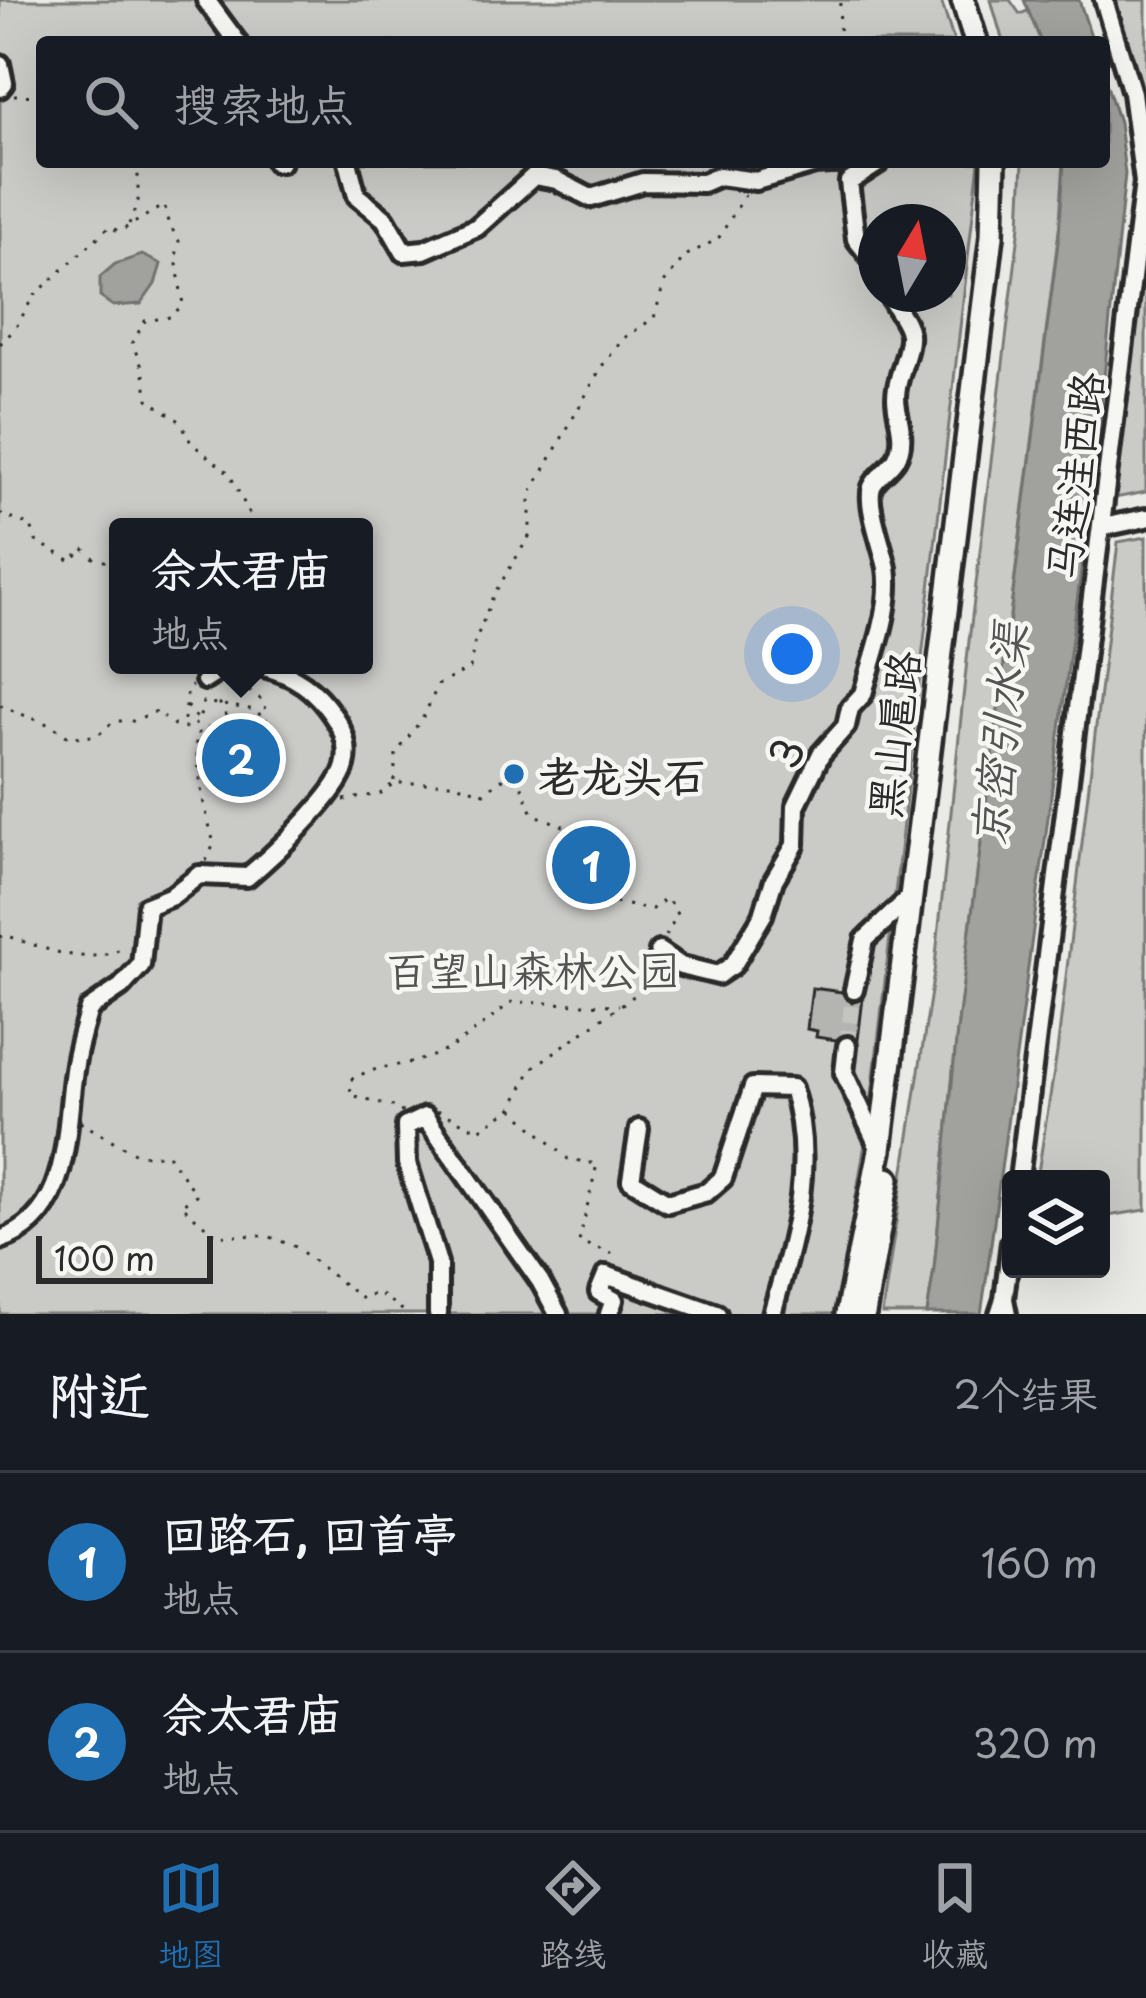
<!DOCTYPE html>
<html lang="zh">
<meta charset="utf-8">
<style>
:root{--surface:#171b24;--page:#20242c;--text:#f1f3f6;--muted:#9ea1a6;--line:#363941;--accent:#1f6fb2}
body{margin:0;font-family:"Playpen Sans","LXGW WenKai TC",sans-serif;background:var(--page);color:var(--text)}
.controls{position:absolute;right:36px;bottom:36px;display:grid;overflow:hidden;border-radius:12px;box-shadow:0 12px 48px #0002}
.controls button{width:108px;height:108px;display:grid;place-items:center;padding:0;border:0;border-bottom:3px solid var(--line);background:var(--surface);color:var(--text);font:60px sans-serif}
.compass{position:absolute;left:858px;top:204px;width:108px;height:108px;border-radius:50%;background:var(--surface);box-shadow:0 12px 48px #0002;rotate:10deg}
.scale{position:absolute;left:36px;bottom:30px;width:177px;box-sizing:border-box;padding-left:12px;border:6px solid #2b2b2b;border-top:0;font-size:33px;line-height:42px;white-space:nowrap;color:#2b2b2b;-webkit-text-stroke:9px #f6f6f2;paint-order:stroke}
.you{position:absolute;left:792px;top:654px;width:42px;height:42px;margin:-30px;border:9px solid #fff;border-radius:50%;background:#1a73e8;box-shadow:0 0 0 18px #1a73e833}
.badge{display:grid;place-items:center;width:78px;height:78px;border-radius:50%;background:var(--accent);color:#fff;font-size:39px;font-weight:700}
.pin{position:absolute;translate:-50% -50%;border:6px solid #fff;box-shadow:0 3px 12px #0006}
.popup{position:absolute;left:109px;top:518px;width:264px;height:156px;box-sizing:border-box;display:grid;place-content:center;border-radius:12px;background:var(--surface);filter:drop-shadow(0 3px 9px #0005);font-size:39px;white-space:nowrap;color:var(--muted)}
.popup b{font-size:45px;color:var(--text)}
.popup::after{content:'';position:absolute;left:50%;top:100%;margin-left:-24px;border:24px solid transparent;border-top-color:var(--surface)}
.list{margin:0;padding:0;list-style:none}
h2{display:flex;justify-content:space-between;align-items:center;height:156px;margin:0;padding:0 48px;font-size:51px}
h2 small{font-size:39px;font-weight:400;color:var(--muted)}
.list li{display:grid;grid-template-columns:78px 1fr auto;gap:36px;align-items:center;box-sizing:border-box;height:180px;padding:0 48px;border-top:3px solid var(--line)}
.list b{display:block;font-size:45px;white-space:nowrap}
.list p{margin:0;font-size:39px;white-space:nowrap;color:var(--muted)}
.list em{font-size:39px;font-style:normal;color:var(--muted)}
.icon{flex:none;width:66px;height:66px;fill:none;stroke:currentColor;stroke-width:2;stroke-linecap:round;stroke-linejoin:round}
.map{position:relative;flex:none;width:1146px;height:1314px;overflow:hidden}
.search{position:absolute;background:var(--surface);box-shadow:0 12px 48px #0002;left:36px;right:36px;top:36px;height:132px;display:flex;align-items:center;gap:30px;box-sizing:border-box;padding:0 42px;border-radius:12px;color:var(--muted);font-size:45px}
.sheet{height:516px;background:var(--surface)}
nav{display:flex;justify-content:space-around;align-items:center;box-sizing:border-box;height:168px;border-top:3px solid var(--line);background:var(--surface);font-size:33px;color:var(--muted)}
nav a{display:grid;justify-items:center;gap:6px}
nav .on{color:var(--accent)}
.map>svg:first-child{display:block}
.green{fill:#cacac7;stroke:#7a7a79;stroke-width:3;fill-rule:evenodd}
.water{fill:#a1a19e;stroke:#727270;stroke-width:3}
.building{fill:#b4b4b1;stroke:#2b2b2b;stroke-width:3}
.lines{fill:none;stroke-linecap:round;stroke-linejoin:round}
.minor-tunnel{stroke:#c4c4c1;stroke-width:16;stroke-dasharray:16 8;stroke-linecap:butt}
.minor-casing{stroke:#2b2b2b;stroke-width:26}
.major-casing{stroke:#2b2b2b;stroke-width:30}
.path{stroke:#2b2b2b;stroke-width:3;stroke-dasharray:3 9;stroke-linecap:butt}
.minor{stroke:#f6f6f2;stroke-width:16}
.major{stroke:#f6f6f2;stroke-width:21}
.poi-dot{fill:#1f6fb2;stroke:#f6f6f2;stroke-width:4.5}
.labels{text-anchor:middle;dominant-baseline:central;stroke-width:9;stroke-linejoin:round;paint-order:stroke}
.street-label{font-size:42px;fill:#2b2b2b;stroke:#f6f6f2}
.poi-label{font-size:42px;font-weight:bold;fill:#2b2b2b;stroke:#f6f6f2;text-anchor:start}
.park-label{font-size:42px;fill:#535352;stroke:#f6f6f2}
.water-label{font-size:45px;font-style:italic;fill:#545453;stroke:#f6f6f2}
</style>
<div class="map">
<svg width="1146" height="1314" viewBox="0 0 1146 1314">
<rect width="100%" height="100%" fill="#eaeae6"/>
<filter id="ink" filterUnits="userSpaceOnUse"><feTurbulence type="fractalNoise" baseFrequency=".00833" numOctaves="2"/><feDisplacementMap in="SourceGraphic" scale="24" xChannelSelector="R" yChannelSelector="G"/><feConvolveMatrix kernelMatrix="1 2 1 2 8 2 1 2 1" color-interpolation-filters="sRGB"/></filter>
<g filter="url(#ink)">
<path class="green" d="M0,0h941l13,42h-912v120h937l-110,958 -33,194h-836zM876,222h72v72h-72zM118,527h246v138h-246z
M991,0h19l10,14 10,-4 11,32h-38z
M1113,0h33v118l-3,-23z
M1023,162h41l-1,37 -106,832 -23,238 -7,45h-45l53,-349 34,-324 51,-416z
M1146,250v242l-31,6z
M1146,537v673l-45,7v-38h-64l20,-127 61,-510z"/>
<path class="water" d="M1024,0h55l14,42h-52z
M1104,77l15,45 6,52 -31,300 -107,800 -6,40h-54l7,-45 23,-238 102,-796 5,-73h40z
M142,255l19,9 -6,20 -14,20 -28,2 -13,-9v-20l15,-13z"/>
<path class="building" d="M812,988l30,4 10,11 11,-5 -5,42 -11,-7 -11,7 -20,-3 1,-6 -10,-2z"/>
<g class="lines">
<path class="minor-tunnel" d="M847,1046l7,-56"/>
<g class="minor-casing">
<path id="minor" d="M206,0l31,42
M0,64l4,19 -4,5
M276,162h5
M348,162l9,34 28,23 19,33 20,-2 53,-23 57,-51 22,4 35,18 52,-16 60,1 16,-7 37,5 59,-17 30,-2
M876,264l-20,-25 -7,-57 31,-20
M1103,527l43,-9
M205,680l23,-15
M659,951l22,15 37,9 15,-10 30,-50 11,-35 21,-35 1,-39 25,-52 25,-28 4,-18 13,-14c10,-38 30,-86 24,-126 -4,-20 -21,-64 -15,-81 4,-10 18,-18 24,-28 12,-22 0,-41 0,-62 0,-21 15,-46 13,-63 -2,-15 -15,-25 -20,-40
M854,990l11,-50 46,-44
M847,1046l-3,27 36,77
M639,1129l-8,51 37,23 39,-11 16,-14 30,-91 39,1c25,78 1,151 -20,226
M1019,1179l125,-997 -12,-89 -28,-93
M0,1240c74,-25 64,-113 75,-176 3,-19 9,-37 14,-55l32,-22 20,-22 6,-59 25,-10 27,-21 48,2c24,-20 91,-82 98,-111 6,-24 -5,-42 -19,-60 -19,-24 -41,-35 -71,-41
M1004,1299l7,-57
M438,1314v-51l-31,-100 -1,-37 19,-9 115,164 18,33
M609,1314l5,-14 -15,-8 7,-17 111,39
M999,1314l5,-15 3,15"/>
</g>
<g class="major-casing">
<path id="major" d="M963,0l13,42
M847,1314l33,-164 112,-914 2,-74
M864,1314l24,-135"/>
</g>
<path class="path" d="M839,42l1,-42
M14,95l28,1
M129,224l9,-23v-39
M0,344l15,-15 18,-32 77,-71 9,6 45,-27 4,17 11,19 -3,16 7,48 -13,12 -25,4 -13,22 11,26 5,30 33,23 10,21 38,30 27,54
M0,514l31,12 5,15 35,20 12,-13 14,13h18l3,3
M225,686l26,6 14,10 2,32
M0,705c23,12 50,16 68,32l29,-1 17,-15h19l24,-10 17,14 16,4 9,-8
M187,706l12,15 4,-19 53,8 9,11
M184,720l3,-32 5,-2
M394,781l2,-27 28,-38 14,-31 32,-17 4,-24 20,-50 36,-59v-40l72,-129 22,-28 30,-20 10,-35 21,-27 33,-17 27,-44
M344,800l36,-6 14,-11h57l34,10 16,-14 19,3 13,32 33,13 49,76 37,6 15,-11 10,16 -13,26
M206,861l8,-17 -12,-48 -7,-61 32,-17 -8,-16
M0,937l5,-2c40,13 82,34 121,11
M513,1109l55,50 29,5 -18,78 32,11 -2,7
M437,1111l42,19 33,-22 20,-40 120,-85 1,-18
M402,1113l-2,-5 -49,-13 -1,-15c32,-17 43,-11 73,-21 36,-10 59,-35 89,-57l107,3
M80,1122l56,32 33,2 27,39 -15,10 35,30 52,1 28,11 66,52 15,-7 31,22"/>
<use href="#minor" class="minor"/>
<use href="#major" class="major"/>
</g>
</g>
<circle class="poi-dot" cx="514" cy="774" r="12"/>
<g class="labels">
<g class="street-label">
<text transform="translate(1073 476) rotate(-83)">马连洼西路</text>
<text transform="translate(892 734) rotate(-83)">黑山扈路</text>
<text transform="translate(785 752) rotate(-61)">3</text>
</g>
<g class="poi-label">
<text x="538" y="774">老龙头石</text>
</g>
<g class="park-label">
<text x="533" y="968">百望山森林公园</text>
</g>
<g class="water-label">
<text transform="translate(997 735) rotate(-84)">京密引水渠</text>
</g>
</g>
</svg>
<div class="controls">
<button><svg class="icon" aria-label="layers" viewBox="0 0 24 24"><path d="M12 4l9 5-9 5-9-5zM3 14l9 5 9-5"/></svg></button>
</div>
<svg class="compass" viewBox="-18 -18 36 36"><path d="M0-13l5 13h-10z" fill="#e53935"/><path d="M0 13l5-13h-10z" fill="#9ea1a6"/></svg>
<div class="scale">100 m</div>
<div class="you"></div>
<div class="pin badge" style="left:591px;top:865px">1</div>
<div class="pin badge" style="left:241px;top:758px">2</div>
<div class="popup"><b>佘太君庙</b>地点</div>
<div class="search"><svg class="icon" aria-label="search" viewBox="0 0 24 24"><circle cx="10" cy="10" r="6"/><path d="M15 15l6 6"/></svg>搜索地点</div>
</div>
<section class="sheet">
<h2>附近<small>2个结果</small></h2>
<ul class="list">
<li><span class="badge">1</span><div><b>回路石, 回首亭</b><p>地点</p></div><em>160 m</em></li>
<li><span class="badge">2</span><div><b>佘太君庙</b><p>地点</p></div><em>320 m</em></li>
</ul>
</section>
<nav>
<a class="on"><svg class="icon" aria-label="map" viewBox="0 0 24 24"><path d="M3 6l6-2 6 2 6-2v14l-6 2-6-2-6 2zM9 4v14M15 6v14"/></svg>地图</a>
<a><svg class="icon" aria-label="directions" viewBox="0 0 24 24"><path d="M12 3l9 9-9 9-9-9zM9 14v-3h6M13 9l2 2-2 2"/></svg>路线</a>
<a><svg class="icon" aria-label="saved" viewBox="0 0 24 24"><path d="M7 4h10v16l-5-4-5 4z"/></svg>收藏</a>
</nav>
